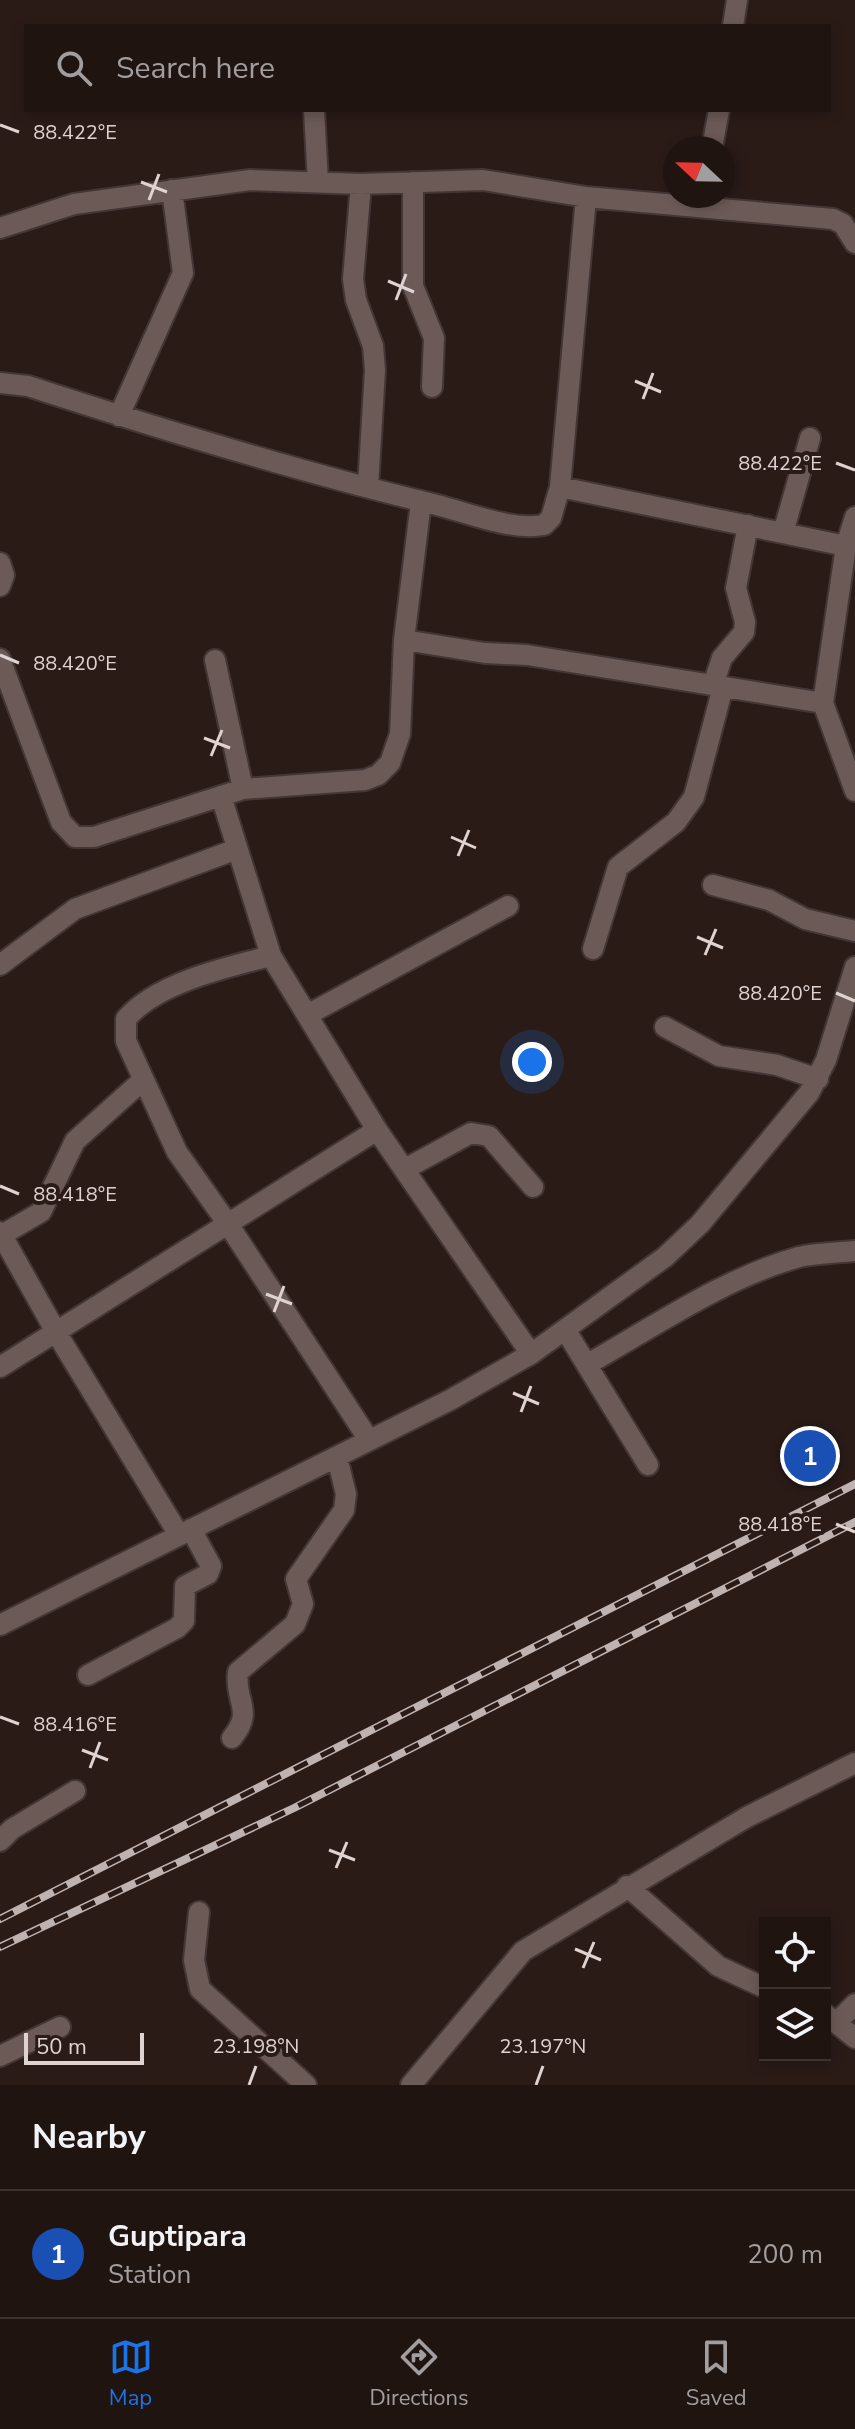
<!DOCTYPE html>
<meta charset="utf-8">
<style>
:root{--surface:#201411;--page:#2d211f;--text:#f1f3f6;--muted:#a29e9f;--line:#3d3331;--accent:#1a73e8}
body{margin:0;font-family:"Nunito Sans",sans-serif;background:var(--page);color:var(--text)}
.controls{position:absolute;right:24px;bottom:24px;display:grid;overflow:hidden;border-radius:0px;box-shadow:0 4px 12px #0003}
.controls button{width:72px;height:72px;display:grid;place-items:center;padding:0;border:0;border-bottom:2px solid var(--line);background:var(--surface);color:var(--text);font:40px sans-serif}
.compass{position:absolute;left:663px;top:136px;width:72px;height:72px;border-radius:50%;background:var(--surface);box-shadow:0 4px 12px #0003;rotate:292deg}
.scale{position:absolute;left:24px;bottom:20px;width:120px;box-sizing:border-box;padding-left:8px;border:4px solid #ded3d1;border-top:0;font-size:22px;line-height:28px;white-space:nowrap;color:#ded3d1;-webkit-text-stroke:6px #2a1b17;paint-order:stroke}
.you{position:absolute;left:532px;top:1062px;width:28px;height:28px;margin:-20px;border:6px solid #fff;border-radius:50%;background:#1a73e8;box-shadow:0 0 0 12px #1a73e833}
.badge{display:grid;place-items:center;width:52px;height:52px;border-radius:50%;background:var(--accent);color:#fff;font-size:26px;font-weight:700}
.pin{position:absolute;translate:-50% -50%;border:4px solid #fff;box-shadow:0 2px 8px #0006}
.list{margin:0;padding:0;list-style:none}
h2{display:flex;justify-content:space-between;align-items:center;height:104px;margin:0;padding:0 32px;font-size:34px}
h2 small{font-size:26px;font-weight:400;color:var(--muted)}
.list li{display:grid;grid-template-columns:52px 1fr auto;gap:24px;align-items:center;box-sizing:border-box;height:128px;padding:0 32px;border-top:2px solid var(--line)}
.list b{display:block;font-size:30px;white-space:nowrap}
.list p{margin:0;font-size:26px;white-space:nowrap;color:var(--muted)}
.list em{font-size:26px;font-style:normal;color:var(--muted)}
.icon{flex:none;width:44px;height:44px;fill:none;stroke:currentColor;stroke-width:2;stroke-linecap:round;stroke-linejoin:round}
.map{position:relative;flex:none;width:855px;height:2085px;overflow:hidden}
.search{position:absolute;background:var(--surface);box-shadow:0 4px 12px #0003;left:24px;right:24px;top:24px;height:88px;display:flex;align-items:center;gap:20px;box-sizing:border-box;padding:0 28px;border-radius:0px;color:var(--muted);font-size:30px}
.sheet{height:232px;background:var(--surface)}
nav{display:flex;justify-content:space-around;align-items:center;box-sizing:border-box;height:112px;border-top:2px solid var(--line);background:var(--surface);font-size:22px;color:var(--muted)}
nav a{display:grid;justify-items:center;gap:4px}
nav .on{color:var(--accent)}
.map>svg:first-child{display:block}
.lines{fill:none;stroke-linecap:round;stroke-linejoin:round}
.minor-casing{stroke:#433635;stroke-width:24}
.minor{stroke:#6c5a56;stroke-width:20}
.rail-casing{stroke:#bfb3b1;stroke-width:8}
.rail{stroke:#2a1b17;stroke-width:5;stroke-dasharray:15;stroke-linecap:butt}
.ticks{fill:none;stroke:#ded3d1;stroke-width:3}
.ticks-label{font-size:20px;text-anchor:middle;fill:#ded3d1;stroke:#2a1b17;stroke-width:8;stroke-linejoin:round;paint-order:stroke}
</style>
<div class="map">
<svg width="855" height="2085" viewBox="0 0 855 2085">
<rect width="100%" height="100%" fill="#2a1b17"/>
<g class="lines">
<g class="minor-casing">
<path id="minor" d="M733,26l4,-26
M314,110l4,72
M712,148l7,-38
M413,182v104l21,52 -2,49
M361,184l-8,95 3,21 17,46 2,24 -7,117
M0,228l74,-24 176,-24 111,4 122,-4 103,17 247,22 10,5 12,19
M0,383l28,3c135,44 271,86 409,119 32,8 74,26 107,20l7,-7 9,-31 26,-290
M119,416l64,-143 -11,-83
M560,487l286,59
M855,517l-9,29 -23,157 32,88
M783,533l27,-95
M0,563l4,12 -4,11
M404,640l81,13 42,2 296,48
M0,659l61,163 14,15h19l149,-48 122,-9 13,-5 12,-12 10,-29 4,-94 17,-138
M215,660l28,129
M713,685l9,-27 22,-26 1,-10 -9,-34 12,-63
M221,796l50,160 106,174
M713,885l56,15 36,19 50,12
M593,949l25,-82 58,-45 18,-25 29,-110
M271,956c-44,11 -115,27 -145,63v22l51,111 51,72 141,216
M0,965l75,-56 162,-60
M307,1015l201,-109
M665,1027l54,29 58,9 41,14
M405,1169l66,-36 18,3 44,51
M0,1232l56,100 123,203
M2,1235l39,-23 34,-71 68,-61
M566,1331l82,134
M588,1364c67,-38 136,-86 211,-107 18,-4 38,-4 56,-6
M0,1367l377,-237 154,224
M0,1625l450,-225 81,-46 134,-97 35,-33 109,-131 17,-33 29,-93
M88,1675l89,-47 7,-7 1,-35 23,-12 3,-8 -20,-37
M232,1738c23,-28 2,-36 6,-66l57,-48 8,-20 -7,-25 48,-69 2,-16 -9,-37
M0,1841l12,-12 63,-38
M627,1886l91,80 47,22
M199,1912l-5,48 6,29 106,96
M825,2014l30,24
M838,2021l17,-17
M0,2056l60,-29
M411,2085l112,-134 224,-134 108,-54"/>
</g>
<use href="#minor" class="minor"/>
<g class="rail-casing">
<path id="rail" d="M0,1919l855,-435
M0,1947l294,-139 561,-286"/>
</g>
<use href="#rail" class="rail"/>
</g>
<path class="ticks" d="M0,125l19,7M141,182l26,10M149,200l10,-26M388,281l26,11M396,300l10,-26M635,381l26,11M643,399l10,-26M836,463l19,7M0,655l19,8M204,738l26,10M211,756l11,-26M451,837l25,11M458,856l11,-26M697,937l26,11M705,955l11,-26M836,993l19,8M0,1186l19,8M266,1294l26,10M274,1312l10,-26M513,1393l26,11M521,1412l10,-26M836,1524l19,8M0,1717l19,7M82,1750l26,10M90,1768l10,-26M329,1850l26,10M336,1868l11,-26M575,1949l26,11M583,1968l11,-26M249,2085l7,-19M536,2085l7,-19"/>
<g class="ticks-label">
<text x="75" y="139">88.422°E</text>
<text x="780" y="470">88.422°E</text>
<text x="75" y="670">88.420°E</text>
<text x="780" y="1000">88.420°E</text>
<text x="75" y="1201">88.418°E</text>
<text x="780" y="1531">88.418°E</text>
<text x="75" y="1731">88.416°E</text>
<text x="256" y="2053">23.198°N</text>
<text x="543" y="2053">23.197°N</text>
</g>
</svg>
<div class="controls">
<button><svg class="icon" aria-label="locate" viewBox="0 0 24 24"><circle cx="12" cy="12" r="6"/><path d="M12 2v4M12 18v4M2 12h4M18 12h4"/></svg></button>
<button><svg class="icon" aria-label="layers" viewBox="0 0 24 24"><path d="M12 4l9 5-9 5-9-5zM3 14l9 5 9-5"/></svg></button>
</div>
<svg class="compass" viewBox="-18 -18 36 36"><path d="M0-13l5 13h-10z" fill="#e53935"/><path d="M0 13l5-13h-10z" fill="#a29e9f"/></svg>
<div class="scale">50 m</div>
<div class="you"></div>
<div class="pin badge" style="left:810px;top:1456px;background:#1a4fb4">1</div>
<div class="search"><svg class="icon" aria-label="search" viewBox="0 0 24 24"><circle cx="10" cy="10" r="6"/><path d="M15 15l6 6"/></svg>Search here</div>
</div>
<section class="sheet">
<h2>Nearby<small></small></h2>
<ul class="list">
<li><span class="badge" style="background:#1a4fb4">1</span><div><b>Guptipara</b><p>Station</p></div><em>200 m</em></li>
</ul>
</section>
<nav>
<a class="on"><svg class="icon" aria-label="map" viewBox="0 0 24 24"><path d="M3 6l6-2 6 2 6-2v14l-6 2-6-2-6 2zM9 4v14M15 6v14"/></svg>Map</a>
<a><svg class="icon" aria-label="directions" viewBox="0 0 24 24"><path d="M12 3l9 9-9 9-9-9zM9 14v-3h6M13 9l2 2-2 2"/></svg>Directions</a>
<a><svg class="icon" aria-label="saved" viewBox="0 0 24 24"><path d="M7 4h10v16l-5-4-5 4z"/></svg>Saved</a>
</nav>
